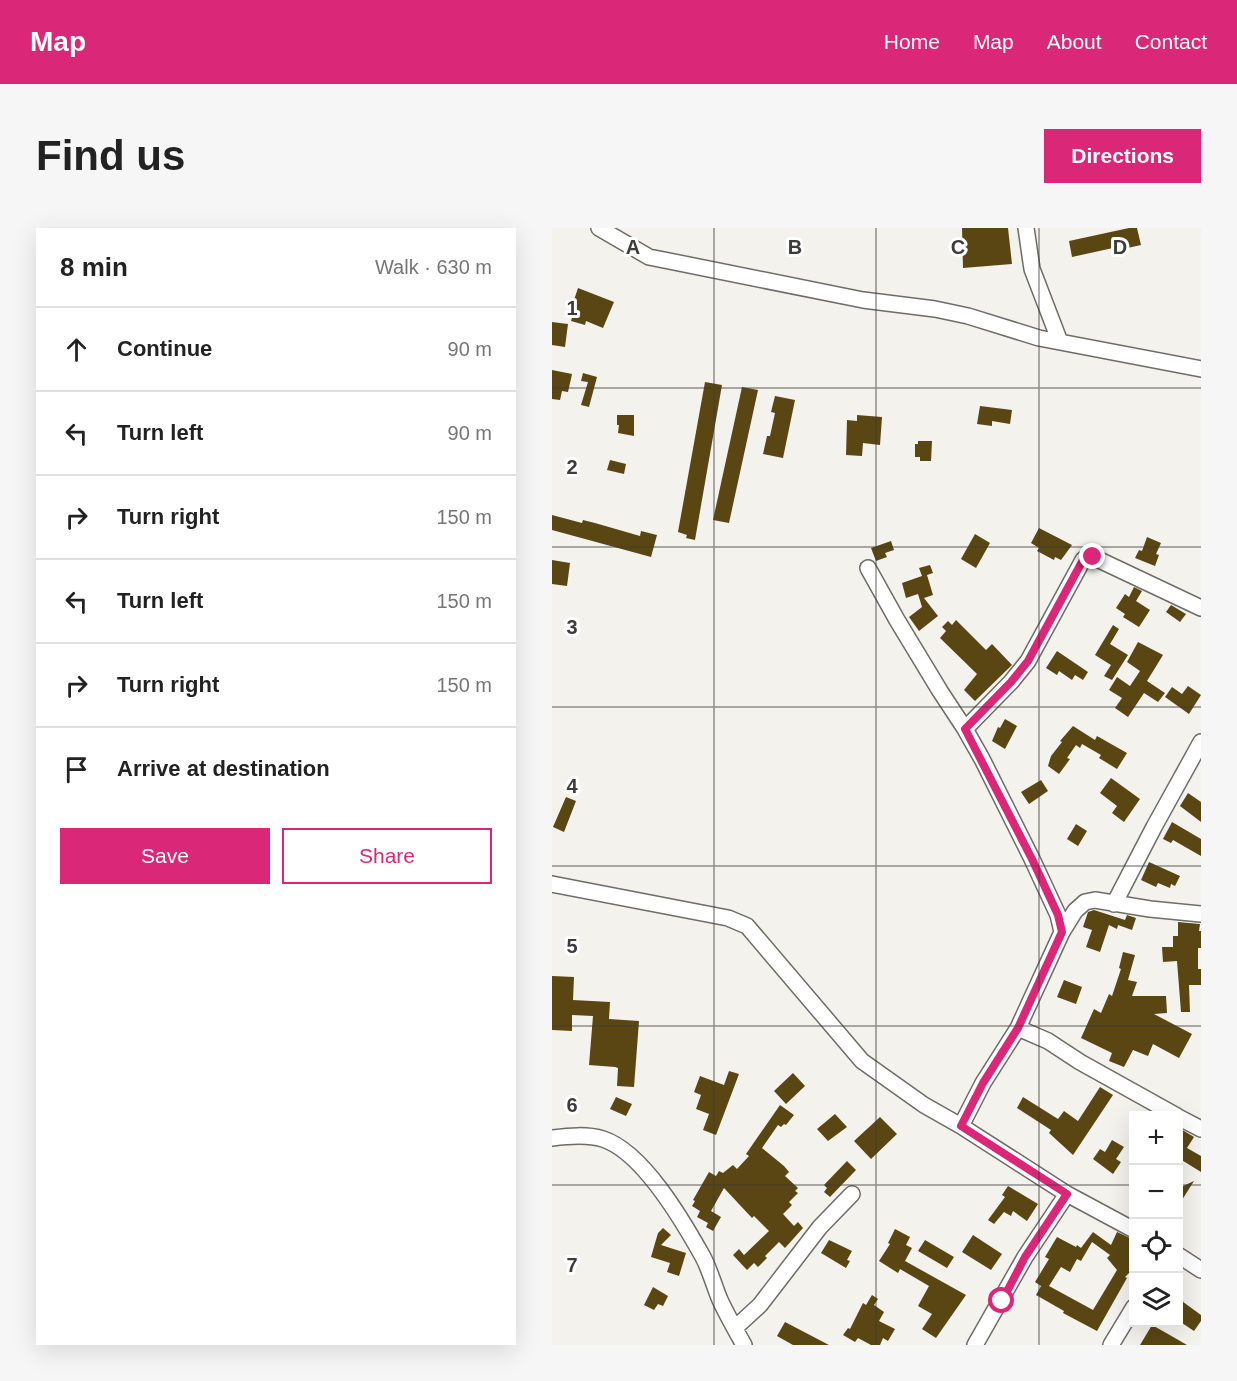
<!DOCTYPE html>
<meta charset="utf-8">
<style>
:root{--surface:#fff;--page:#f6f6f6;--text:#222;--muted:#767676;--line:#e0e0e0;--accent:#db2777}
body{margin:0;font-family:Helvetica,sans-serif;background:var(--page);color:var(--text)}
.controls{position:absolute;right:18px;bottom:18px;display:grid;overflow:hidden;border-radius:0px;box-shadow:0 6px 24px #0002}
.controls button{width:54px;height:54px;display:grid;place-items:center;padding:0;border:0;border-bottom:2px solid var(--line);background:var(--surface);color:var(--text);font:30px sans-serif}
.stop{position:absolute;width:18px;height:18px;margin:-14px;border:4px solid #db2777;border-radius:50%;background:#fff}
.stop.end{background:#db2777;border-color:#fff;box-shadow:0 2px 6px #0008}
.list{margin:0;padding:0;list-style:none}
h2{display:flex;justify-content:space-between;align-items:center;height:78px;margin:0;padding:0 24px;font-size:26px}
h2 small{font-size:20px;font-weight:400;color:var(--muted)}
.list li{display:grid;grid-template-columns:39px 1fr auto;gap:18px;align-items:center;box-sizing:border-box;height:84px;padding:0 24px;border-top:2px solid var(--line)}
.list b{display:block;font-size:22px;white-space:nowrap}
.list em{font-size:20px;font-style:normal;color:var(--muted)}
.actions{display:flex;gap:12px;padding:18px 24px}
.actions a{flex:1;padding:14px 0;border:2px solid var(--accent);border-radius:0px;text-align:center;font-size:21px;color:var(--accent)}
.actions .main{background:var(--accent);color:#fff}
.icon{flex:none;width:33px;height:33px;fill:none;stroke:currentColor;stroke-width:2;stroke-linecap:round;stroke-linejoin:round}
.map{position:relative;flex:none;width:649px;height:1117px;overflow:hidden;border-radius:0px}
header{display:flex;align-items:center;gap:36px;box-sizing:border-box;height:84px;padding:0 30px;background:var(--accent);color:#fff}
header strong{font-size:28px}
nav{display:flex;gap:33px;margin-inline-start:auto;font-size:21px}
.intro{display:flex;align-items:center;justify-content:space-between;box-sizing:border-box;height:144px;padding:0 36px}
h1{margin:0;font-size:42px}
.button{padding:15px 27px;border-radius:0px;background:var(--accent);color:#fff;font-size:21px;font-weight:700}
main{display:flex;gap:36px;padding:0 36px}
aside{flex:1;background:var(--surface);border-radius:0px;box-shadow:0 6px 24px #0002}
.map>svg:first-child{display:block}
.building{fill:#594613;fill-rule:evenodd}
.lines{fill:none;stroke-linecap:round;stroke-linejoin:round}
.minor-casing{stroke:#6d6c67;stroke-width:18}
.minor{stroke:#fff;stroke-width:15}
.route{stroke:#db2777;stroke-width:8}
.grid{fill:none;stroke:#3c3c3a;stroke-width:1.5;stroke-opacity:0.55}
.grid-label{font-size:20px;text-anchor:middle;font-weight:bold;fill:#3c3c3a;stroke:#fff;stroke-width:6;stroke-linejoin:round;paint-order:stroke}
</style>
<header>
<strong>Map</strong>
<nav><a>Home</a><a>Map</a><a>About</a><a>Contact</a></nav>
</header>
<div class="intro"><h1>Find us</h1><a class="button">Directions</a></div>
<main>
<aside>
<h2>8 min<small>Walk · 630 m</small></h2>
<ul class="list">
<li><svg class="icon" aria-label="ahead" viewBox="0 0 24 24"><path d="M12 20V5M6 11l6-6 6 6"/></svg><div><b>Continue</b></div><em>90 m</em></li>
<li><svg class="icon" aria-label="left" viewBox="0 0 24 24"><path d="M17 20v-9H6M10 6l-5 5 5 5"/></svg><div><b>Turn left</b></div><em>90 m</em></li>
<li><svg class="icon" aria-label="right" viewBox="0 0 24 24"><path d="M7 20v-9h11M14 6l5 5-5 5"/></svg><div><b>Turn right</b></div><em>150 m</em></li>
<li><svg class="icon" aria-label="left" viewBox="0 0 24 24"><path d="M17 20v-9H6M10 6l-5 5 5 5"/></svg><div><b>Turn left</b></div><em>150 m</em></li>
<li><svg class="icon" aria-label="right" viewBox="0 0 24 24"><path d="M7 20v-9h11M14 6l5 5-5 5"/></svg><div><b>Turn right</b></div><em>150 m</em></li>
<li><svg class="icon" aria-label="arrive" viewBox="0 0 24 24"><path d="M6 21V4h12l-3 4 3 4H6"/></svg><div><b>Arrive at destination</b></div></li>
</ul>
<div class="actions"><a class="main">Save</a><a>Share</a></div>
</aside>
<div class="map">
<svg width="649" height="1117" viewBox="0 0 649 1117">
<rect width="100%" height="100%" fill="#f4f2ed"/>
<path class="building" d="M410,0h46l4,36 -49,4z
M577,0h8l4,17 -18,4 -1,-3 -50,11 -3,-16z
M26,60l36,14 -11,26 -17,-7 -1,4 -14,-4 3,-11 -3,-1z
M0,94l16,2 -3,23 -13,-2z
M0,142l20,4 -4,18 -6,-1 -2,9 -8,-1z
M31,145l14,4 -8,30 -8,-2 7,-23 -7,-1z
M153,154l17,3 -27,155 -9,-2 1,-3 -9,-3z
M190,159l16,3 -29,133 -16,-3z
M223,168l20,4 -12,58 -20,-4 4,-18h3l5,-23 -4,-1z
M428,178l32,4 -2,14 -18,-3v5l-15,-2z
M65,187h17v21l-16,-3 1,-8h-2z
M305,187l25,2 -2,28 -17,-2 -1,13 -16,-1 1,-35 10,1z
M366,213h14l-1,20h-11v-4h-5v-13h3z
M58,232l16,4 -2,10 -17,-4z
M0,287l30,8 1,-3 12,3 45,13 1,-5 16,4 -6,22 -99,-27z
M487,300l33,17 -11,15 -6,-3 -1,3 -17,-9 2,-3 -8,-5z
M423,306l15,9 -14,25 -15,-9z
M595,309l14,6 -5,11 3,1 -4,11 -20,-8 4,-8 3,1z
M339,313l3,9 -9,3 2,4 -11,4 -5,-13z
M0,332l18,3 -3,23 -15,-2z
M378,337l3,8 -6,2 6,20 -9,3 14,18 -19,15 -10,-14 13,-10 -4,-13 -12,4 -4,-15 20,-7 -3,-8z
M582,359l8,4 -6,10 14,9 -11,17 -16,-10 2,-3 -9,-6 9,-14 4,3z
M619,377l15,9 -6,8 -14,-10z
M404,392l30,30 6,-6 20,21 -37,36 -11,-11 13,-16 -37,-36 6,-7 -4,-4 6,-6 4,4z
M561,397l6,4 -9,15 18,11 -16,25 -8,-4 7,-11 -16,-10z
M586,414l25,13 -16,26 18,12 -7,9 -14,-9 -16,24 -13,-9 7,-10 -13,-8 8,-13 13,9 10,-15 -13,-9z
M505,423l31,21 -5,8 -8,-5 -3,5 -13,-9 -2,4 -11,-7z
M636,458l13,9 -12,19 -24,-17 7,-10 10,7z
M453,491l12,7 -12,23 -13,-8 6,-14 2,1z
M521,498l22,14 2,-4 30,17 -10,16 -18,-11 2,-3 -19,-11 -2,4 -4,-3 -9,13 3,1 -11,15 -11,-8 3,-10 11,-14 -2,-1z
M559,550l29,21 -16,23 -12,-9 5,-7 -17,-13z
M489,552l7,11 -19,13 -8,-12z
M636,565l13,9v20l-21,-16z
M14,569l10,4 -12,31 -11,-5z
M620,594l29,17v17l-28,-16 -2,3 -8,-4z
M524,596l11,7 -9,15 -11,-7z
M597,634l31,14 -5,10 -4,-2 -1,4 -12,-5 -2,4 -15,-7z
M542,682l31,10 2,-5 9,3 -4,12 -14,-5 -1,4 -8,-4 -9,27 -14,-5 6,-17 -9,-3 5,-15z
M626,694l22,2 -1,7h2v17h-3v21h3v16h-12l1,27h-9l-4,-51 -14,1 -1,-15h11v-11h5z
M571,724l12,3 -7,25 9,2 -5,14h34l1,17 -13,1 38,20 -13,24 -26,-14 -5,12 -15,-6 -9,17 -15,-6 3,-8 -31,-15 13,-29 7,4 8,-19 3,2 9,-27 -2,-1z
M0,748l22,1 -1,23 37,2 -1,17 30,2 -5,66 -17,-1 1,-18 -3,-1 -26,-2 4,-49 -21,-1v16l-20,-1z
M512,752l18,7 -6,17 -19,-7z
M177,843l10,3 -23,61 -13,-5 6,-16 -13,-5 5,-14 -7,-3 6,-16 24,9z
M241,845l12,13 -19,18 -12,-13z
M548,859l13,8 -40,60 -24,-22 2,-3 -34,-22 6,-11 35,22 6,-8 14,10z
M64,869l16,7 -6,12 -16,-7z
M228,877l14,10 -8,10 -2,-1 -3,3 -3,-2 -16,23 22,18 5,6 -4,4 13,12 -3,3 3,2 -9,9 3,3 -9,9 11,12 4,-4 5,6 -18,20 -6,-6 -14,14 2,2 -9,9 -4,-4 -7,7 -14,-15 6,-6 5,6 25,-24 -15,-15 -2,2 -28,-30 -13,23 10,6 -8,14 -7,-4 2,-4 -11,-6 3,-6 -8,-5 3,-5 -2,-1 16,-28 7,4 3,-5 4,2 10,-8 4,4 12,-13 -3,-2z
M283,886l12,13 -19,14 -11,-12z
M328,889l17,17 -26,25 -17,-18z
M627,900l15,9 -7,11 14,8v16l-21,-13 -1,2z
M560,912l12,7 -8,12 5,3 -8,12 -20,-15 7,-10 5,3z
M295,933l9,9 -26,27 -6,-5 3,-4 -3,-3z
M642,953l-12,19 -3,-12z
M456,958l30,18 -11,17 -14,-10 -2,5 -7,-4 -10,12 -6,-4 17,-23 -3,-2z
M111,1000l8,7 -10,10 25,8 -7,23 -12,-4 3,-9 -19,-6 7,-24z
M343,1001l15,8 -4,8 6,3 -7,13 61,34 -30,43 -14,-9 10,-15 -14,-8 11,-20 -29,-17 -2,4 -19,-12 11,-17 -2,-1z
M541,1004l18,13 6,-13 17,8v28l-9,9 2,1 -30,53 -34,-18 1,-2 -28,-16 5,-9 -6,-4 14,-23 -4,-2 12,-20 19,10 1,-2 4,3zM540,1014l18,13 -3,3 10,12 -24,40 -44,-24 12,-19 9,5 7,-13 4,2z
M421,1007l29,19 -11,16 -29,-18z
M277,1012l23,11 -5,9 3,1 -4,7 -25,-15z
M373,1012l29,17 -7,11 -29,-17z
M101,1059l15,9 -5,10 -5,-2 -4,6 -10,-5z
M320,1067l6,4 -4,6 10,7 -5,9 16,8 -7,12 -5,-3 -3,7h-9l-13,-7 -3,4 -12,-7 5,-7 2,1 13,-26 3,2z
M627,1071l22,16v6l-7,10 -15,-10z
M233,1094l44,23h-36l-16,-9z
M600,1097l16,9 19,11h-47z"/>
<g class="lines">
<g class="minor-casing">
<path id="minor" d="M47,0l50,29 214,43 72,9 33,7 71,22 162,31
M474,0l6,41 28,73
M316,340l29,52 43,71 25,38 17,30 50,100 26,56 4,17
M413,501l46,-47 17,-21 55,-101 4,-3h6l108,51
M0,656l176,34 19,8 115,135 62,44 37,21 106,68 67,36
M562,676l40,-77 47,-85
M466,800l44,-96 13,-21 10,-9 10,-2 55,9 51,5
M626,889l23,12
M409,898l22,-43 35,-55 30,13 32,21 97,54
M0,910c16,-2 35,-4 51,1 40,13 80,82 100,118 7,13 11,29 17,43 7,15 16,31 24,45
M626,1027l23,15
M183,1100l25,-23 60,-78 32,-33
M423,1117l50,-88 42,-63
M559,1117l23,-38"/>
</g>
<use href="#minor" class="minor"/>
</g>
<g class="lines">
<path class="route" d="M450,1073l23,-44 42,-63 -106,-68 22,-43 35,-55 44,-96 -4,-17 -26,-56 -67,-130 46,-47 17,-21 55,-101 4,-3h6"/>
</g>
<path class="grid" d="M162,0v1117M324,0v1117M487,0v1117M0,160h649M0,319h649M0,479h649M0,638h649M0,798h649M0,957h582M626,957h23"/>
<g class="grid-label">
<text x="81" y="26">A</text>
<text x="243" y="26">B</text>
<text x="406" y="26">C</text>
<text x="568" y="26">D</text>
<text x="20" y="87">1</text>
<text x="20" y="246">2</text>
<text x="20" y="406">3</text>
<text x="20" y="565">4</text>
<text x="20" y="725">5</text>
<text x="20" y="884">6</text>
<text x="20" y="1044">7</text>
</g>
</svg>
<div class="controls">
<button>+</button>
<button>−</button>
<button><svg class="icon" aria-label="locate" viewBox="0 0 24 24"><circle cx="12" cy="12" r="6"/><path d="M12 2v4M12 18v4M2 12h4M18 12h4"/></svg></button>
<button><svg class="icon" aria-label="layers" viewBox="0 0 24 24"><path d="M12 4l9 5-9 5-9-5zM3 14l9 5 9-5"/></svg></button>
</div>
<div class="stop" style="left:450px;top:1073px"></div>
<div class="stop end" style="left:541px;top:329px"></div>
</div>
</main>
